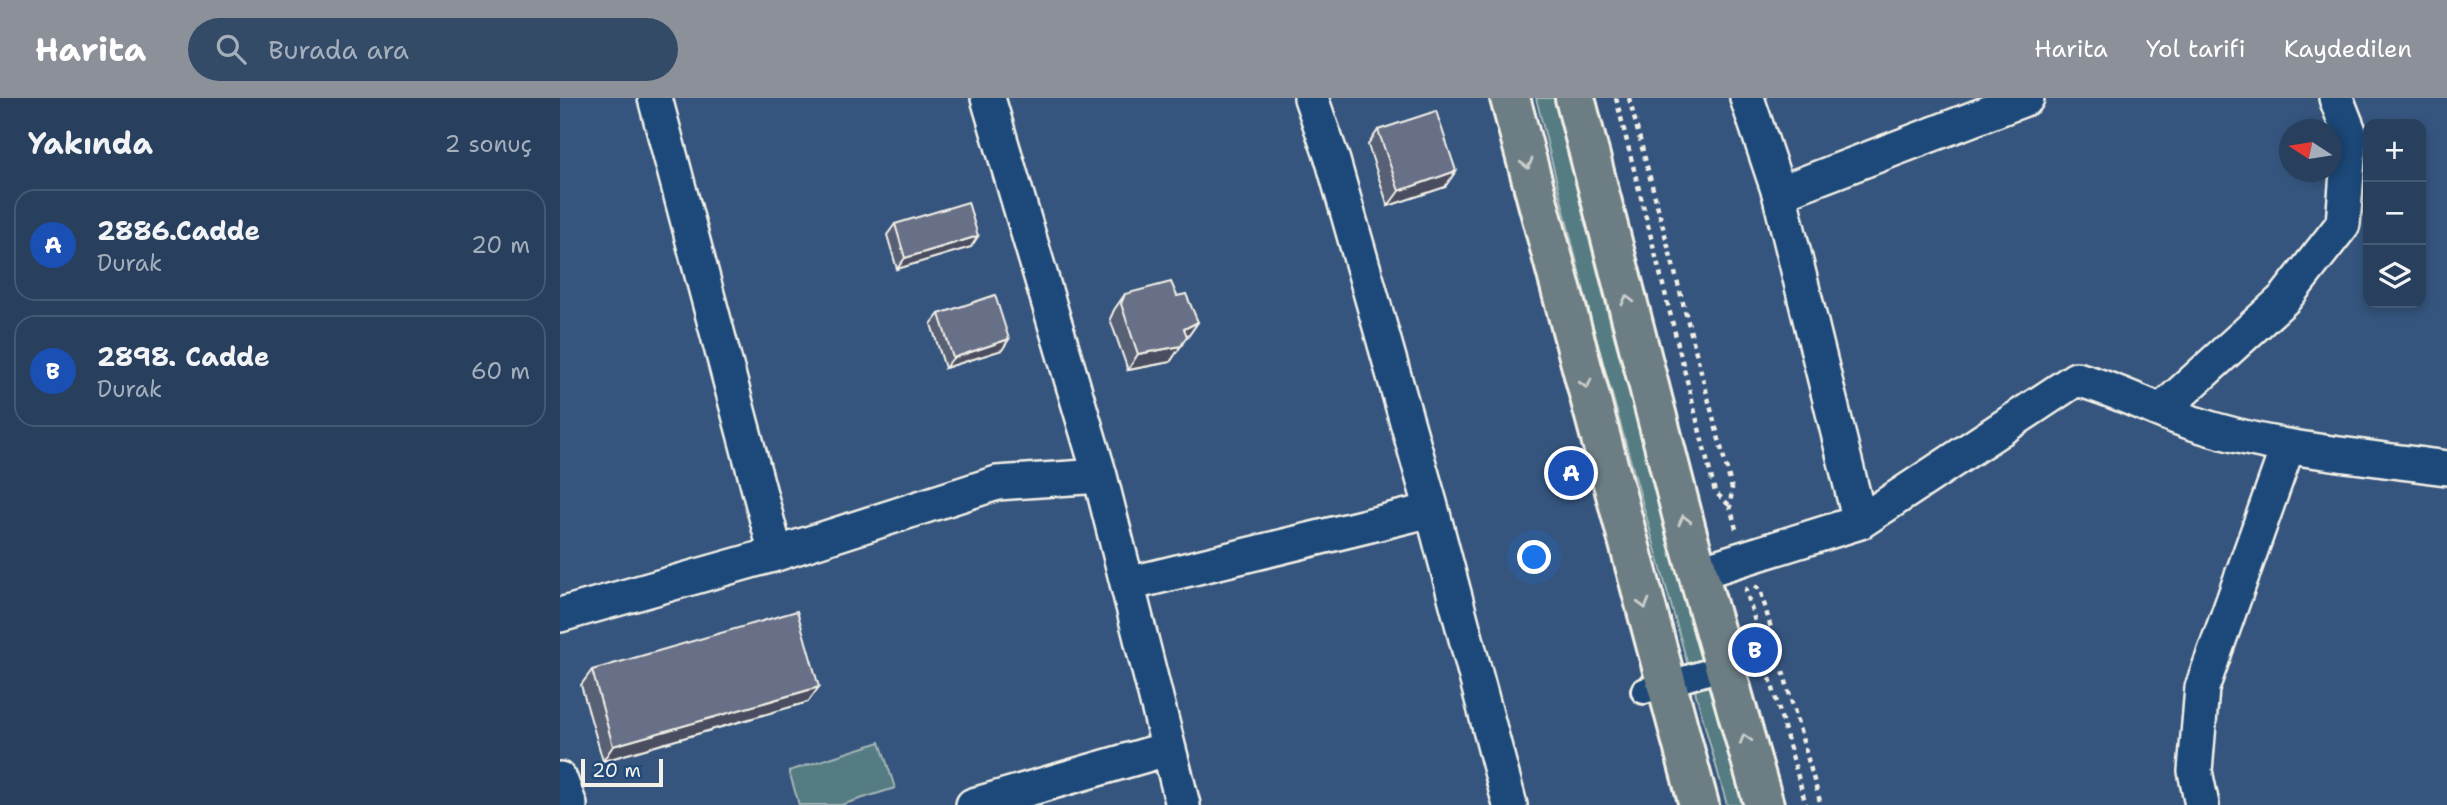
<!DOCTYPE html>
<html lang="tr">
<meta charset="utf-8">
<style>
:root{--surface:#28405e;--page:#344b67;--text:#f1f3f6;--muted:#a5afbc;--line:#445973;--accent:#8c9099}
body{margin:0;font-family:"Shantell Sans",sans-serif;background:var(--page);color:var(--text)}
.controls{position:absolute;right:21px;top:21px;display:grid;overflow:hidden;border-radius:14px;box-shadow:0 4px 10px #0003}
.controls button{width:63px;height:63px;display:grid;place-items:center;padding:0;border:0;border-bottom:2px solid var(--line);background:var(--surface);color:var(--text);font:35px sans-serif}
.compass{position:absolute;left:1719px;top:21px;width:63px;height:63px;border-radius:50%;background:var(--surface);box-shadow:0 4px 10px #0003;rotate:282deg}
.scale{position:absolute;left:21px;bottom:18px;width:82px;box-sizing:border-box;padding-left:7px;border:4px solid #f4f1e8;border-top:0;font-size:19px;line-height:24px;white-space:nowrap;color:#f4f1e8;-webkit-text-stroke:5px #1f4a7a;paint-order:stroke}
.you{position:absolute;left:975px;top:460px;width:24px;height:24px;margin:-18px;border:5px solid #fff;border-radius:50%;background:#1a73e8;box-shadow:0 0 0 10px #1a73e833}
.badge{display:grid;place-items:center;width:46px;height:46px;border-radius:50%;background:var(--accent);color:#fff;font-size:23px;font-weight:700}
.pin{position:absolute;translate:-50% -50%;border:4px solid #fff;box-shadow:0 2px 7px #0006}
.list{margin:0;padding:0;list-style:none}
h2{display:flex;justify-content:space-between;align-items:center;height:91px;margin:0;padding:0 28px;font-size:30px}
h2 small{font-size:23px;font-weight:400;color:var(--muted)}
.list li{display:grid;grid-template-columns:46px 1fr auto;gap:21px;align-items:center;box-sizing:border-box;height:112px;margin:0 14px 14px;padding:0 14px;border:2px solid var(--line);border-radius:21px}
.list b{display:block;font-size:26px;white-space:nowrap}
.list p{margin:0;font-size:23px;white-space:nowrap;color:var(--muted)}
.list em{font-size:23px;font-style:normal;color:var(--muted)}
.icon{flex:none;width:38px;height:38px;fill:none;stroke:currentColor;stroke-width:2;stroke-linecap:round;stroke-linejoin:round}
.map{position:relative;flex:none;width:1887px;height:707px;overflow:hidden}
header{display:flex;align-items:center;gap:42px;box-sizing:border-box;height:98px;padding:0 35px;background:var(--accent);color:#fff}
header strong{font-size:33px}
nav{display:flex;gap:38px;margin-inline-start:auto;font-size:24px}
.search{width:490px;height:63px;background:var(--page);display:flex;align-items:center;gap:18px;box-sizing:border-box;padding:0 24px;border-radius:38px;color:var(--muted);font-size:26px}
main{display:flex}
aside{flex:1;background:var(--surface)}
.map>svg:first-child{display:block}
.green{fill:#547c83;stroke:#a4b6b6;stroke-width:2}
.lines{fill:none;stroke-linecap:round;stroke-linejoin:round}
.pedestrian-casing{stroke:#f4f1e8;stroke-width:30}
.minor-casing{stroke:#f4f1e8;stroke-width:38}
.primary-casing{stroke:#f4f1e8;stroke-width:44}
.path{stroke:#f4f1e8;stroke-width:4.5;stroke-dasharray:5 5;stroke-linecap:butt}
.pedestrian{stroke:#1f4a7a;stroke-width:24}
.minor{stroke:#1f4a7a;stroke-width:33}
.primary{stroke:#6c7e84;stroke-width:38}
.wall{fill:#596075;stroke:#f4f1e8;stroke-width:2}
.shaded-wall{fill:#484e5f;stroke:#f4f1e8;stroke-width:2}
.building{fill:#677088;stroke:#f4f1e8;stroke-width:2}
.oneway{stroke:#cbceca}
</style>
<header>
<strong>Harita</strong>
<div class="search"><svg class="icon" aria-label="search" viewBox="0 0 24 24"><circle cx="10" cy="10" r="6"/><path d="M15 15l6 6"/></svg>Burada ara</div>
<nav><a>Harita</a><a>Yol tarifi</a><a>Kaydedilen</a></nav>
</header>
<main>
<aside>
<h2>Yakında<small>2 sonuç</small></h2>
<ul class="list">
<li><span class="badge" style="background:#1a4fb4">A</span><div><b>2886.Cadde</b><p>Durak</p></div><em>20 m</em></li>
<li><span class="badge" style="background:#1a4fb4">B</span><div><b>2898. Cadde</b><p>Durak</p></div><em>60 m</em></li>
</ul>
</aside>
<div class="map">
<svg width="1887" height="707" viewBox="0 0 1887 707">
<rect width="100%" height="100%" fill="#35557e"/>
<filter id="ink" filterUnits="userSpaceOnUse"><feTurbulence type="fractalNoise" baseFrequency=".0143" numOctaves="2"/><feDisplacementMap in="SourceGraphic" scale="14" xChannelSelector="R" yChannelSelector="G"/><feConvolveMatrix kernelMatrix="1 2 1 2 8 2 1 2 1" color-interpolation-filters="sRGB"/></filter>
<g filter="url(#ink)">
<path class="green" d="M976,0h18l57,228 135,479h-19l-136,-486z
M320,644l15,46 -54,17h-42l-10,-34z"/>
<g class="lines">
<g class="pedestrian-casing">
<path id="pedestrian" d="M1084,593l120,-36"/>
</g>
<g class="minor-casing">
<path id="minor" d="M95,0l121,456
M428,0l112,378 83,329
M751,0l22,63 99,349 78,295
M1187,0l32,95 81,329
M1219,95l248,-95
M1602,312l123,-112 58,-74 7,-90 -14,-36
M1140,474l160,-50 216,-143c40,10 75,30 114,43 82,28 172,34 257,46
M568,486l304,-74
M0,517l216,-61 221,-71 103,-7
M0,681l10,26
M413,707l194,-56
M1642,707l-7,-34 7,-83 86,-242"/>
</g>
<g class="primary-casing">
<path id="primary" d="M950,0l189,707
M1015,0l112,436 77,271"/>
</g>
<path class="path" d="M1056,0l99,394 14,13
M1069,0l103,391 -2,17 6,23
M1195,488l5,3 12,43
M1188,490l-2,2 12,42
M1223,573l38,134
M1210,580l36,127"/>
<use href="#pedestrian" class="pedestrian"/>
<use href="#minor" class="minor"/>
<use href="#primary" class="primary"/>
</g>
<path class="wall" d="M818,32l67,57 -57,19 -20,-61z
M335,126l83,12 -7,11 -74,22 -10,-34z
M565,196l52,2 21,26 -11,16 -2,1 -15,23 -42,8 -18,-51 4,-9z
M379,216l70,25 -7,11 -57,18 -14,-44z
M32,572l216,32 -205,59 -22,-76z"/>
<path class="shaded-wall" d="M896,73l-11,16 -57,19 11,-15z
M418,138l-7,11 -74,22 8,-11z
M638,224l-11,16 -14,7 11,-16z
M449,241l-7,11 -57,18 8,-10z
M621,248l-11,16 -42,8 10,-16z
M259,589l-11,15 -205,59 10,-15z"/>
<path class="building" d="M876,13l20,60 -57,20 -21,-61z
M408,104l10,34 -73,22 -10,-34z
M611,184l6,14 9,-2 12,28 -14,7 3,7 -6,10 -43,8 -17,-50 4,-10z
M435,197l14,44 -56,19 -14,-44z
M237,513l22,76 -206,59 -21,-76z"/>
<defs><path id="oneway-chevron" d="M-2-3.5L2.5 0L-2 3.5" fill="none" stroke-width="1.6" stroke-linecap="round" stroke-linejoin="round" transform="scale(1.75)"/></defs>
<g class="oneway">
<use href="#oneway-chevron" transform="translate(967 66) rotate(75)"/>
<use href="#oneway-chevron" transform="translate(1067 202) rotate(-104)"/>
<use href="#oneway-chevron" transform="translate(1026 286) rotate(75)"/>
<use href="#oneway-chevron" transform="translate(1124 422) rotate(-104)"/>
<use href="#oneway-chevron" transform="translate(1084 506) rotate(75)"/>
<use href="#oneway-chevron" transform="translate(1185 641) rotate(-106)"/>
</g>
</g>
</svg>
<div class="controls">
<button>+</button>
<button>−</button>
<button><svg class="icon" aria-label="layers" viewBox="0 0 24 24"><path d="M12 4l9 5-9 5-9-5zM3 14l9 5 9-5"/></svg></button>
</div>
<svg class="compass" viewBox="-18 -18 36 36"><path d="M0-13l5 13h-10z" fill="#e53935"/><path d="M0 13l5-13h-10z" fill="#a5afbc"/></svg>
<div class="scale">20 m</div>
<div class="you"></div>
<div class="pin badge" style="left:1011px;top:375px;background:#1a4fb4">A</div>
<div class="pin badge" style="left:1195px;top:552px;background:#1a4fb4">B</div>
</div>
</main>
